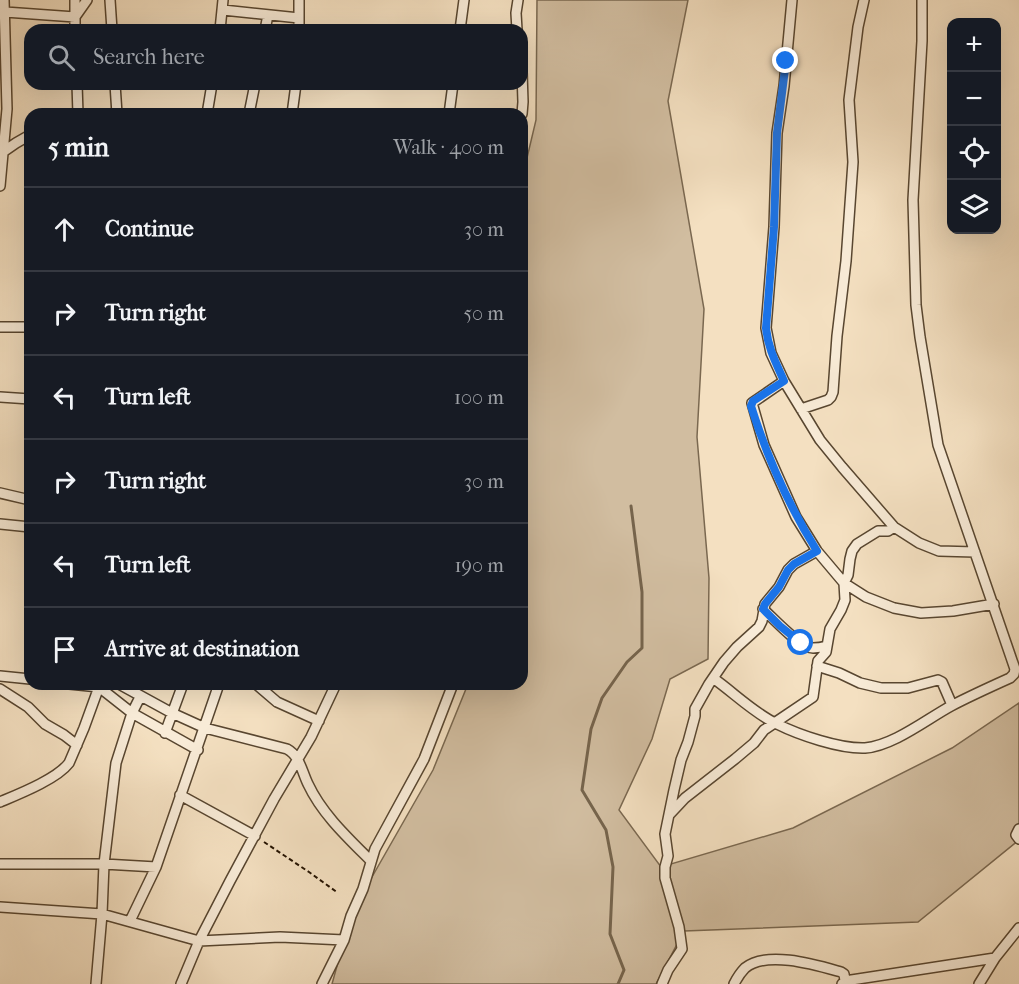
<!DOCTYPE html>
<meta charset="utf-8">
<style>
:root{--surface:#171b24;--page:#242831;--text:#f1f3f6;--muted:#9ea1a6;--line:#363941}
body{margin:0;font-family:"IM FELL French Canon",serif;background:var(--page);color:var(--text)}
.controls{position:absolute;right:18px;top:18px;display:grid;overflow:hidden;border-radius:12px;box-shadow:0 6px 24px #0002}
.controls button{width:54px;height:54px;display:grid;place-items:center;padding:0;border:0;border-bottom:2px solid var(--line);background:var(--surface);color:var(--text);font:30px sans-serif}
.stop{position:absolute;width:18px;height:18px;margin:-14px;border:4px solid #1a73e8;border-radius:50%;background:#fff}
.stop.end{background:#1a73e8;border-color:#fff;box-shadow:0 2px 6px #0008}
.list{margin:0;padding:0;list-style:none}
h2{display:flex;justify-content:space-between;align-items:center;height:78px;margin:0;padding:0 24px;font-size:26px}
h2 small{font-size:20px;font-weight:400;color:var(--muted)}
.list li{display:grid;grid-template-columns:39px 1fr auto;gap:18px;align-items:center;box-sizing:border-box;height:84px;padding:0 24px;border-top:2px solid var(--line)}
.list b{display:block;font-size:22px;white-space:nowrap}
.list em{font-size:20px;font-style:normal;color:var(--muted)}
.icon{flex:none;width:33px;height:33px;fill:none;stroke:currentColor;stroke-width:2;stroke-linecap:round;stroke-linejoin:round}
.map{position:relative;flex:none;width:1019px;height:984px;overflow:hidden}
.search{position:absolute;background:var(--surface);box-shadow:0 6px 24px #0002;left:24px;top:24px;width:504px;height:66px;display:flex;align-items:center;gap:15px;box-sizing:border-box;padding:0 21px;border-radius:18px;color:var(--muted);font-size:22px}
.panel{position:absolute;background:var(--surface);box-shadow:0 6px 24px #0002;left:24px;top:108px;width:504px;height:582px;border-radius:18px}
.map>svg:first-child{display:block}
.green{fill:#d1bda0;stroke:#7a6850;stroke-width:1.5}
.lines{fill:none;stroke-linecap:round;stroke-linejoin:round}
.stream{stroke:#76644c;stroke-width:3}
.minor-casing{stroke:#584630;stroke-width:12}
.path{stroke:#241200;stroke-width:2;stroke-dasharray:4.5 3;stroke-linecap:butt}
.minor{stroke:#f8ebd7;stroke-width:9}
.route{stroke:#1a73e8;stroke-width:8}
</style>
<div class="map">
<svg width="1019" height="984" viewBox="0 0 1019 984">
<rect width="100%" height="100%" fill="#f4e0c1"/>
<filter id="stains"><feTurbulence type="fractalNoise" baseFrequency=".00333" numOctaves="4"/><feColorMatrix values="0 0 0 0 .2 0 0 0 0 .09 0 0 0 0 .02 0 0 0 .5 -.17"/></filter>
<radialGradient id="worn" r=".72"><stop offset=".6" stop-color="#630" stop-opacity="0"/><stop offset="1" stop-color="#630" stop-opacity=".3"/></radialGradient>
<path class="green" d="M537,0h151l-20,101 36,208 -7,128 12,141 -1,81 -38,20 -18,60 -33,71 42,57 132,-39 159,-80 67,-45v137l-101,82 -234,9 -28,53h-324l20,-72 81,-142 35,-86h54v-505l14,-59z"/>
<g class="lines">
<path class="stream" d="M618,984l6,-14 -14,-36 3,-67 -7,-37 -24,-40 9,-61 11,-31 25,-36 15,-14v-56l-11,-86"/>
<g class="minor-casing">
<path id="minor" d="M75,0v30
M110,0l2,30
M792,0l-8,86 -7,47 -3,94 -8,101 5,25 13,28 36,59 22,27 52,60 25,16 20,8 36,1
M223,10l76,8
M5,12l70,5 12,-17
M220,30l3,-30
M265,30l3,-15
M299,30v-30
M460,30l4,-30
M517,30l-1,-17 2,-13
M77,84l1,30
M115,84l2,30
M207,114l5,-30
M249,114l6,-30
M292,114l4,-30
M449,114l4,-30
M522,114l1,-12 -1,-30
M3,152l13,-9 14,-8
M0,186l7,-77 -3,-109
M0,327h30
M784,381l-32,22 12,42 32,72 21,34 27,32 22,14 28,11 27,5 32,-2 41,-7
M0,397l30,2
M801,409l27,-9 3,-3 2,-5 4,-56 9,-75 7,-99 -4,-62 9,-73 6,-27
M0,493l30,7
M0,524l30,3
M763,609c10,9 37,39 50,39 4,0 10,-1 14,-2
M817,666l22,7 21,10 21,5h27l30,-8 4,2 10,23
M0,676l30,3
M713,678c20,14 42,36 64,46 22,11 63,25 88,24 28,-2 62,-29 86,-42 19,-10 39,-19 59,-28l4,-4 1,-5 -77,-224 -18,-108 -4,-32 -3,-105 9,-159v-41
M69,684l30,3 33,26 66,37
M119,684l53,29 33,15 82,21c13,7 15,23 21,35 14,30 40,54 63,77
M256,684l21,18 42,19
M0,689l28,18 17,17 19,11 13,10
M165,733l18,-49
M180,795l75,41
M0,802c19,-8 57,-23 69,-39l15,-35 16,-44
M670,814l15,-16 50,-39 19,-16 10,-13 49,-33 5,-36 8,-9 4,-23 11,-19 4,-10 -1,-17 4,-8 2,-16 2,-8 5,-7 21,-13h10l6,-4
M1019,829l-3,6 3,4
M0,864h104l52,3
M0,907l102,7 97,27 81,-4 64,3
M130,921l26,-54 63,-183
M96,984l6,-70 2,-50 12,-101 16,-50 8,-16
M181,984l18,-43 31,-60 44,-82 37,-62 25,-53
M322,984l22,-44 7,-24 12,-27 12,-40 49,-90 29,-75
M662,984l6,-14 14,-21 -3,-22 -14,-49v-11l3,-11 -3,-22 9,-44 7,-30 7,-18 7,-26v-7l14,-25 15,-22 13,-15 22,-20 3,-6 3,-17 14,-17 9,-17 6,-6 23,-13
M734,984c3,-6 6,-11 11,-16 22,-18 71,-3 96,4l3,2 1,7
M842,984l3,-3 150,-23
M979,984l16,-26 24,-30"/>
</g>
<path class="path" d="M264,842l45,30 29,21"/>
<use href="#minor" class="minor"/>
</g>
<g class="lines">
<path class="route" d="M786,61l-9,72 -3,94 -8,101c2,20 10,35 18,53l-31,20 -2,5c16,51 38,100 66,145l-23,13 -6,6 -9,17 -14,17 -2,5 17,17 21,17"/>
</g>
<rect width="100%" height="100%" filter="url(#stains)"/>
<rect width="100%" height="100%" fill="url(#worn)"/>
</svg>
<div class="controls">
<button>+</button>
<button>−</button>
<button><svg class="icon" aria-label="locate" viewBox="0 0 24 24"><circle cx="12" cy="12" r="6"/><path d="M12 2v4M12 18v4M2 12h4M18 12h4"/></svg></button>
<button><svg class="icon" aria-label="layers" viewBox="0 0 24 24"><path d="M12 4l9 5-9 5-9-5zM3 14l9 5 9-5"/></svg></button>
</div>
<div class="stop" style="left:801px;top:643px"></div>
<div class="stop end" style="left:786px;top:61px"></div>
<div class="search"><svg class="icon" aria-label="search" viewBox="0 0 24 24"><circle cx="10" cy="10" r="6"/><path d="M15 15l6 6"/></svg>Search here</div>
<section class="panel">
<h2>5 min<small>Walk · 400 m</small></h2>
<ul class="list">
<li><svg class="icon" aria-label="ahead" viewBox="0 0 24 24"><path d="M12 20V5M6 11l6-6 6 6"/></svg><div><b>Continue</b></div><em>30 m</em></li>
<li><svg class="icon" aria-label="right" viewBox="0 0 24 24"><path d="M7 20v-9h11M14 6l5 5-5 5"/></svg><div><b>Turn right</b></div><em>50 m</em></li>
<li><svg class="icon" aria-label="left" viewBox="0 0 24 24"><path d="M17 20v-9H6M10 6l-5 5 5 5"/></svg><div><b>Turn left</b></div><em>100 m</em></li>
<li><svg class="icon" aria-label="right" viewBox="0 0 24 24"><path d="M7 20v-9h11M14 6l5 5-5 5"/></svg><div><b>Turn right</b></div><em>30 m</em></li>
<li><svg class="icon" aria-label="left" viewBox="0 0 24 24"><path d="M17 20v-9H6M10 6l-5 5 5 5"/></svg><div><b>Turn left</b></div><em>190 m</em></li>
<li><svg class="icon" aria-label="arrive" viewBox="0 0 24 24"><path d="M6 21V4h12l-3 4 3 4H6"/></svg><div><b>Arrive at destination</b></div></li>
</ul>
</section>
</div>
